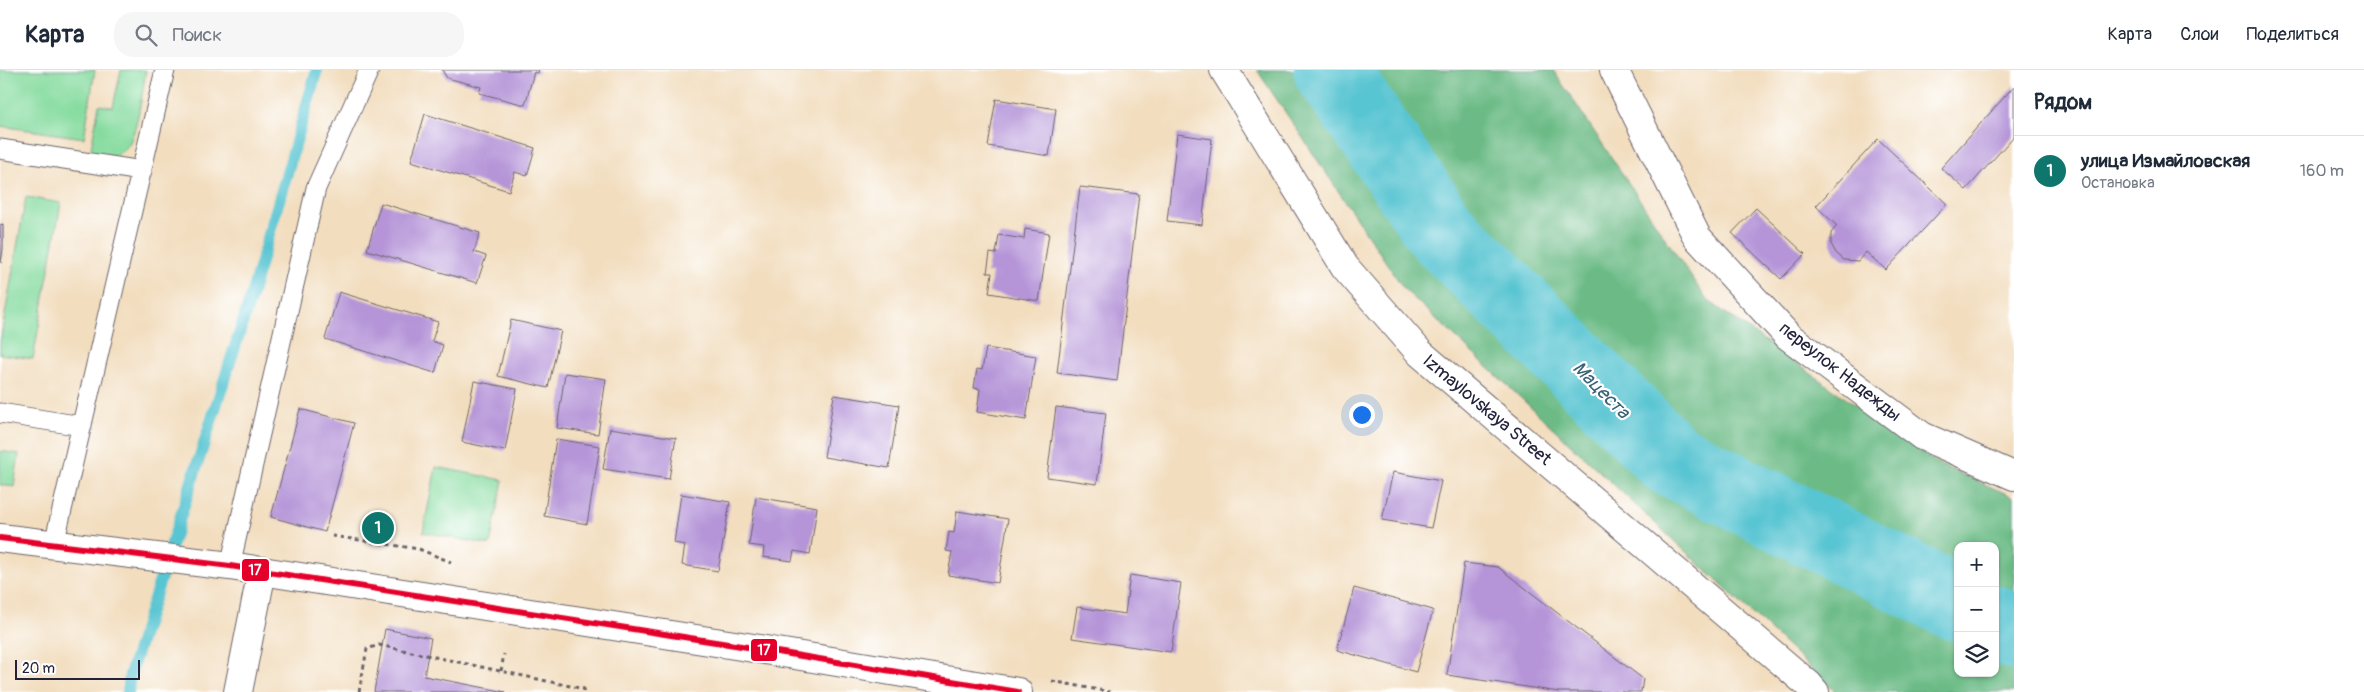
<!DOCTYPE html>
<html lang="ru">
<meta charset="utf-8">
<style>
:root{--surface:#fff;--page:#f6f6f7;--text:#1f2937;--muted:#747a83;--line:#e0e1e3;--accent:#0f766e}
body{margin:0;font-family:Pangolin,sans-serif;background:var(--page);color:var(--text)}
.controls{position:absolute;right:15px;bottom:15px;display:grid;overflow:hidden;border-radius:10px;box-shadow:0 1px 4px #0004}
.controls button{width:45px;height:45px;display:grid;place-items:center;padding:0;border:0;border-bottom:1px solid var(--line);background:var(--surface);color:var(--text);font:25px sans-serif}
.scale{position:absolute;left:15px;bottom:12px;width:125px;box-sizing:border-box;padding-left:5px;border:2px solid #22223b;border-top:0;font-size:14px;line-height:18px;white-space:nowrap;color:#22223b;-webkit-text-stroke:4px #fff;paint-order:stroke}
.you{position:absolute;left:1361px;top:344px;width:18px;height:18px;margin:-12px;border:4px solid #fff;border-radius:50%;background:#1a73e8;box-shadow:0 0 0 8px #1a73e833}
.badge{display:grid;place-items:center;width:32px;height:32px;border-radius:50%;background:var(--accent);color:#fff;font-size:16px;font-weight:700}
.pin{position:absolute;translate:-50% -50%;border:2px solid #fff;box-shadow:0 1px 5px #0006}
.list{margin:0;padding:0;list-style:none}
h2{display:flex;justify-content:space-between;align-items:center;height:65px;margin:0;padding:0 20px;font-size:21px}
h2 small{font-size:16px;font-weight:400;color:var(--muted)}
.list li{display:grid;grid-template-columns:32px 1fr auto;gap:15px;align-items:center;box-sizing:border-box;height:70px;padding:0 20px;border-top:1px solid var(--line)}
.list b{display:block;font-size:19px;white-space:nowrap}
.list p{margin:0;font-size:16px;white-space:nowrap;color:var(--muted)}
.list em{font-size:16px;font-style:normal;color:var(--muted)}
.icon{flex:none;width:28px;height:28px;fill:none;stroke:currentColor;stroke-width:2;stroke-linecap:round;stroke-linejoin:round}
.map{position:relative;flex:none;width:2014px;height:622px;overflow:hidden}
header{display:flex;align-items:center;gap:30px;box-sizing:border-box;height:70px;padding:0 25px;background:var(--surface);border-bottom:1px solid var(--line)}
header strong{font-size:24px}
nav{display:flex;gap:28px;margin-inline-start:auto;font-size:18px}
.search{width:350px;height:45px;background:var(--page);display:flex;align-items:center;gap:12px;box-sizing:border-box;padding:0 18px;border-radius:20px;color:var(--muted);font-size:19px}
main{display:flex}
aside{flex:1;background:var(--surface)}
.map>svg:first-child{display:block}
.green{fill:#85db9f;stroke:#547e6d}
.forest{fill:#6cbb86;stroke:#476e60;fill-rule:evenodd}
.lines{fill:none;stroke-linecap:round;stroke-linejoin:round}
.stream{stroke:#59c5d2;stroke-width:12}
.river{stroke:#59c5d2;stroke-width:75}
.building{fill:#b595d8}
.service-casing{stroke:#6b6369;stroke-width:21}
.minor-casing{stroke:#6b6369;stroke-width:30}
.tertiary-casing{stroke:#6b6369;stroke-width:30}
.path{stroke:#6b6369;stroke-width:3;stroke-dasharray:4 4;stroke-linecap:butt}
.service{stroke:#fff;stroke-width:19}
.minor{stroke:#fff;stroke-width:28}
.tertiary{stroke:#fff;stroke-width:28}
.bus-1-casing{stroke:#fff;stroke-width:10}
.bus-1{stroke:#e4002b;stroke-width:6}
.labels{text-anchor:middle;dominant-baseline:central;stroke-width:4.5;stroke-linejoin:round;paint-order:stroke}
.street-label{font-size:18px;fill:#22223b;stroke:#fff}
.water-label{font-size:19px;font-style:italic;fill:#386377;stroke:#fff}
.line-badge{stroke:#fff;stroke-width:2}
.badge-label{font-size:14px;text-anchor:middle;font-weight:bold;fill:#fff}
</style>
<header>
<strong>Карта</strong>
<div class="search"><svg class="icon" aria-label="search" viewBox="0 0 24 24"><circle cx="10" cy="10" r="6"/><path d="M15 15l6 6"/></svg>Поиск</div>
<nav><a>Карта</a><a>Слои</a><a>Поделиться</a></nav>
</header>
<main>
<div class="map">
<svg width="2014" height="622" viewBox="0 0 2014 622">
<rect width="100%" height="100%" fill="#fff"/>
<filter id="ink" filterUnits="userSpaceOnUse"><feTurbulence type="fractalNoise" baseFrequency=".02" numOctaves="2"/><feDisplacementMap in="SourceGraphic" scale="10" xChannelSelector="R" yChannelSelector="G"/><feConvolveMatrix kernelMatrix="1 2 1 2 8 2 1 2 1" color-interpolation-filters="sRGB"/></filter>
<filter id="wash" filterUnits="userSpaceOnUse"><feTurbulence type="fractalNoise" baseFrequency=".0096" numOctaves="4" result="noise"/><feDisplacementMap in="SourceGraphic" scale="20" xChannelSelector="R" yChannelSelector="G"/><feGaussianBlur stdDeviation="1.12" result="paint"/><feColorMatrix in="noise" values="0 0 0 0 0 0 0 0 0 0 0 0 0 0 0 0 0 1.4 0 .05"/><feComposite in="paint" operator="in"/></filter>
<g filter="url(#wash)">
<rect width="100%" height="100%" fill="#f2ddbe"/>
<path class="green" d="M0,0h95l-11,68 -84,-12z
M121,0h25c-3,17 -9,67 -20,78 -10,11 -24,9 -36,6l9,-49 14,2z
M26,127l35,6 -28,156 -33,-5v-12z
M0,381l19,3 -5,33 -14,-2z
M436,397l67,13 -13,65 -67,-13z"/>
<path class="forest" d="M1257,0h296l153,229 232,165 76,33v195h-178l-432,-403zM1958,476h37v127h-37z"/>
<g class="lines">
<path class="stream" d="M128,622l2,-18 119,-371 68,-233"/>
<path class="river" d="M1331,0l111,162 229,227 287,145
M1995,553l19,9"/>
</g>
<g id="blocks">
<path class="building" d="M442,0h97l-1,3 -4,-1 -9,33 -46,-12 2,-6 -34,-9z
M2014,16v50l-48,54 -25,-22z
M996,29l60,10 -7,47 -61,-10z
M425,44l110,34 -8,28 -12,-4 -6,19 -98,-30z
M1177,64l35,5 -10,86 -35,-4z
M1878,69l69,65 -61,66 -20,-18 -8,9 -14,-1 -8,-7 -5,-9v-11l6,-7 -21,-20z
M1080,117l59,7 -22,187 -60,-8z
M381,133l99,30 -6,19 12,4 -9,27 -110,-33z
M1756,138l49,46 -24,25 -49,-46z
M3,154v25l-2,14 -1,-38z
M1025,159l24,4 -10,68 -50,-8 3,-20h-5l3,-20 6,1 3,-19 25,4z
M339,222l99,30 -6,19 11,4 -8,28 -110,-34z
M511,250l50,11 -13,57 -50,-12z
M986,278l50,8 -10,64 -49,-8 3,-23 -6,-1 3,-19 5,1z
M565,303l41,6 -8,55 -41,-6z
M474,311l43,8 -12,62 -43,-9z
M834,325l65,10 -10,63 -65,-11z
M1056,337l50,6 -9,71 -50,-7z
M300,339l54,14 -29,109 -54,-15z
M610,358l66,10 -7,41 -66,-10z
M556,369l44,7 -13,78 -43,-8z
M1393,402l48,9 -10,47 -49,-8z
M681,424l49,8 -12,69 -36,-6 3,-20 -11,-2z
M756,427l61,10 -7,47 -16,-3 -2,10 -29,-4 1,-10 -15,-2z
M957,441l51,8 -10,64 -50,-8 4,-23 -6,-1 3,-19 5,1z
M1464,493l34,4 145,112 -2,13h-82l-112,-17z
M1130,505l51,8 -10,69 -99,-14 5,-31 48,7z
M1354,518l79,22 -17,62 -79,-22z
M385,559l46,9 -7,38 82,16h-132z"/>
</g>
</g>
<g filter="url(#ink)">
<use href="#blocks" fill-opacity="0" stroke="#6b6369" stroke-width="1"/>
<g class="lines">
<g class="service-casing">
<path id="service" d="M0,79l142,22
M0,343l82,13
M54,474l111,-474
M230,496l86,-378 53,-118"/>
</g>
<g class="minor-casing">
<path id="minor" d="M1224,0l121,197 75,86 389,332 6,7
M1614,0l83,167 91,99 134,100 92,40
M238,622l24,-121"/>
</g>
<g class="tertiary-casing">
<path id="tertiary" d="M0,468l230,28 511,80 277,46"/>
</g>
<path class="path" d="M332,466l87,13 32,13
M501,601l3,-17
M1052,611l58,11
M359,622l8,-43 12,-4 205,44v3"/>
<use href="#service" class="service"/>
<use href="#minor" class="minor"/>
<use href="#tertiary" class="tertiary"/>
<g class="bus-1-casing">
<path id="bus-1" d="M0,468l230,28 511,80 277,46"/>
</g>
<use href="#bus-1" class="bus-1"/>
</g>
</g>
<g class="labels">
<g class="street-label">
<text transform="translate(1840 302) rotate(38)">переулок Надежды</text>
<text transform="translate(1487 340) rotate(40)">Izmaylovskaya Street</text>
</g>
<g class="water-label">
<text transform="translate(1601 320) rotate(45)">Мацеста</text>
</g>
</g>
<g class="line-badge">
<rect x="241" y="488" width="29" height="24" rx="5" fill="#e4002b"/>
<rect x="750" y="568" width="28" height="24" rx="5" fill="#e4002b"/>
</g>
<g class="badge-label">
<text x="255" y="505">17</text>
<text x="764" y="585">17</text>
</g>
</svg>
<div class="controls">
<button>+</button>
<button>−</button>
<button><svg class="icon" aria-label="layers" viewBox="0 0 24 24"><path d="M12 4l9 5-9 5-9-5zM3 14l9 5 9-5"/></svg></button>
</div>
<div class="scale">20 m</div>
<div class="you"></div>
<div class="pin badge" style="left:378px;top:458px">1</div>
</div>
<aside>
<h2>Рядом<small></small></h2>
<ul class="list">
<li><span class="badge">1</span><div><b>улица Измайловская</b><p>Остановка</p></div><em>160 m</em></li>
</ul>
</aside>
</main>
